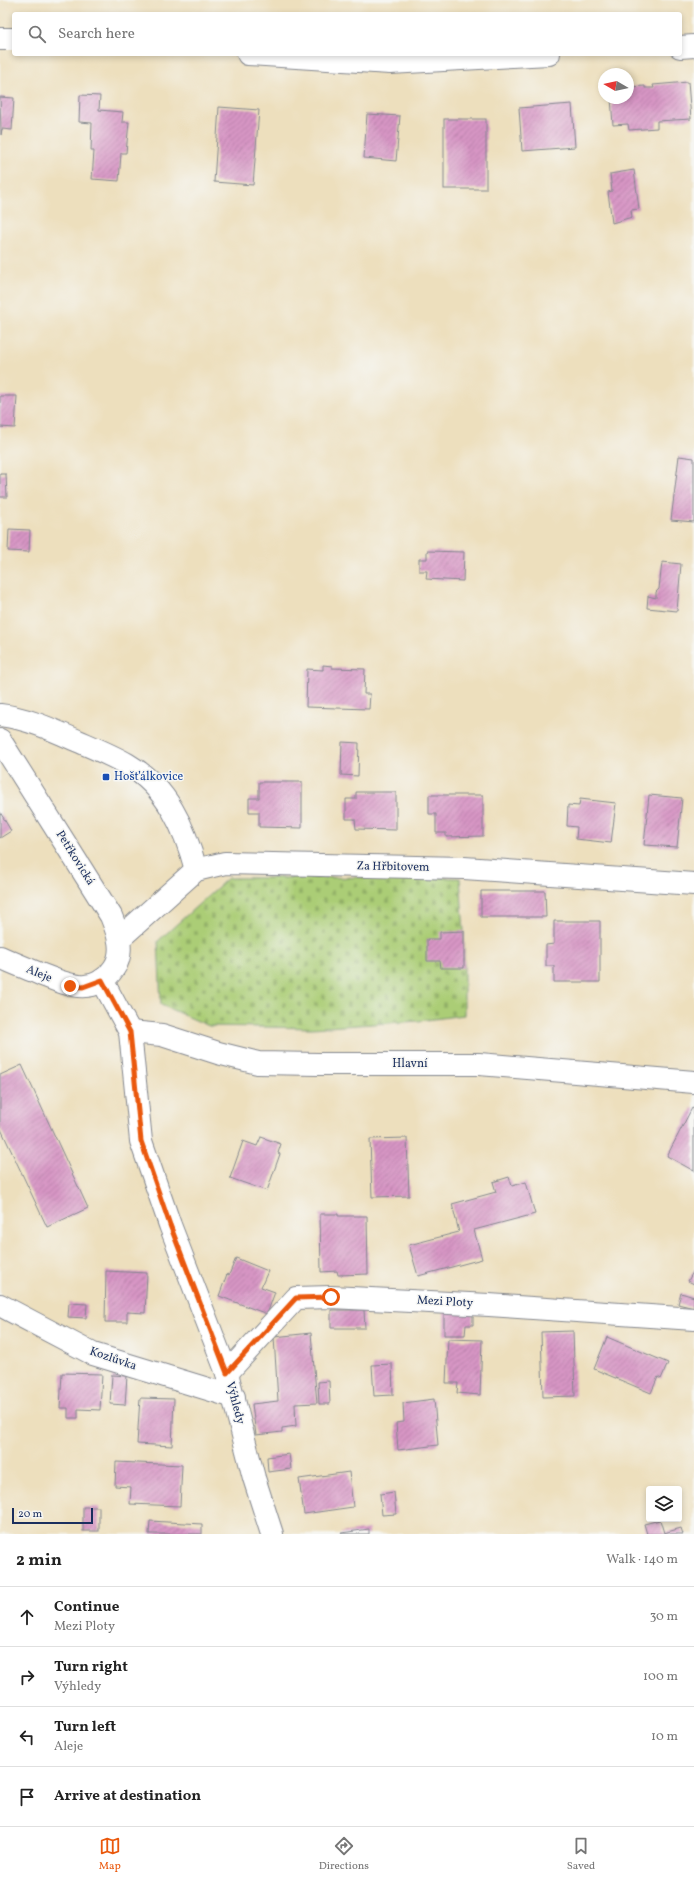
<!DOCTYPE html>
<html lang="en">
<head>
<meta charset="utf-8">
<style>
	:root { --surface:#fff; --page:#f2f2f2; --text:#222; --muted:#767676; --line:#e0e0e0; --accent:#ea580c }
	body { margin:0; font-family:Vollkorn,serif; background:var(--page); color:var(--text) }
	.controls { position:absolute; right:12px; bottom:12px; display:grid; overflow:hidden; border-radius:4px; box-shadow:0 2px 6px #0003 }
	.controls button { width:36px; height:36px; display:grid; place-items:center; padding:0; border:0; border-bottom:1px solid var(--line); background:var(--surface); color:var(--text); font:20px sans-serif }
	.compass { position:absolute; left:598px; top:68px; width:36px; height:36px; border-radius:50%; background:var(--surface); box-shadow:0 2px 6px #0003; rotate:279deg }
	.scale { position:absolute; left:12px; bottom:10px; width:81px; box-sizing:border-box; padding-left:4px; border:2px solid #1b2f5e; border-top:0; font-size:11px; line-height:14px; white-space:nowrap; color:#1b2f5e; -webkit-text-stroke:3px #f6f6f2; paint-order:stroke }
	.stop { position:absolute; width:12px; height:12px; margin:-9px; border:3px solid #ea580c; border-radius:50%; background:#fff }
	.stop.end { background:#ea580c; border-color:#fff; box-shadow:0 1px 4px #0008 }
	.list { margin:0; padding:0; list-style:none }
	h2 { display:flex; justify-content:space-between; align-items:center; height:52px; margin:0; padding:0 16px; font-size:17px }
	h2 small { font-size:13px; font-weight:400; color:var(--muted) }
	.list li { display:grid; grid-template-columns:26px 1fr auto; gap:12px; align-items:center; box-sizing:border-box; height:60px; padding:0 16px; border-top:1px solid var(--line) }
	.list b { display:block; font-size:15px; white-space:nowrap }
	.list p { margin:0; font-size:13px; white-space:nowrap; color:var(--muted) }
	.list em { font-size:13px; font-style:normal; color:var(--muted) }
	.icon { flex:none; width:22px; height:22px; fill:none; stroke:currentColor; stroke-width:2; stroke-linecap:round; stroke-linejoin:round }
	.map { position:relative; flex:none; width:694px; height:1534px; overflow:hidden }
	.search { position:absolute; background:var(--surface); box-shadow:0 2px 6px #0003; left:12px; right:12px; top:12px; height:44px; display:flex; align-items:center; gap:10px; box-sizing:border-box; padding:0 14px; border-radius:4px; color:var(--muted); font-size:15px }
	.sheet { height:292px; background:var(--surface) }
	nav { display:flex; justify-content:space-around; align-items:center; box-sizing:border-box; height:56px; border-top:1px solid var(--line); background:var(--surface); font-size:11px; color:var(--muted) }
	nav a { display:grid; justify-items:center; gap:2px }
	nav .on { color:var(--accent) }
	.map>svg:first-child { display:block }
	.cemetery { fill:url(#cemetery-stones); stroke:#637e6a }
	.building { fill:url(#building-hatch) }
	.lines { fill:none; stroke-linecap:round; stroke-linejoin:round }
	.minor-casing { stroke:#84878e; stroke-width:24 }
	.minor { stroke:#fff; stroke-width:22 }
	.route { stroke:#ea580c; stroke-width:5 }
	.transit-dot { fill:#1a4fb4; stroke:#f6f6f2; stroke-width:1.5 }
	.labels { text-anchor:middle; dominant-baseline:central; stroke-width:3; stroke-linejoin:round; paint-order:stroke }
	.transit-label { font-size:12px; fill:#164399; stroke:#f6f6f2; text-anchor:start }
	.street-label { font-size:12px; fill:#1b2f5e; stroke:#f6f6f2 }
</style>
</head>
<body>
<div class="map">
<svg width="694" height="1534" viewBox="0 0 694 1534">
	<defs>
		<pattern id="cemetery-stones" width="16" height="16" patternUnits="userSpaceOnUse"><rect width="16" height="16" fill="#abcd76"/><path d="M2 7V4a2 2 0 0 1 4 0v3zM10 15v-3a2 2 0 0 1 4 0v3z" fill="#93b068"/></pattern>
		<pattern id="building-hatch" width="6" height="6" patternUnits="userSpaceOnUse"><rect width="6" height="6" fill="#d795c4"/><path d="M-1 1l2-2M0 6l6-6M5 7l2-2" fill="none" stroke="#ae7aa2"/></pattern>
	</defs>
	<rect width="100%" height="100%" fill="#f6f6f2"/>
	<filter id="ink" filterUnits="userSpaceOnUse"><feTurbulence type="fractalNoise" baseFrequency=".025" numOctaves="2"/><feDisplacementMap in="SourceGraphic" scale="8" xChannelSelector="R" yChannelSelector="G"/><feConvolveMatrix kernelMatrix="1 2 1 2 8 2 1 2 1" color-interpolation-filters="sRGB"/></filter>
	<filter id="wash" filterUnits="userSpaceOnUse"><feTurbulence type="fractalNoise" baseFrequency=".012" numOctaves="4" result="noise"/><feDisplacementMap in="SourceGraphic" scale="16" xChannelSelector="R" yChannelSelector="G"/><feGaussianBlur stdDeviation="0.9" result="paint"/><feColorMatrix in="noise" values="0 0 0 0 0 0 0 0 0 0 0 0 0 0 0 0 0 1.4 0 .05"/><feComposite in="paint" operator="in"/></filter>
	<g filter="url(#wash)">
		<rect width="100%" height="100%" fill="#eddfbd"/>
		<polygon class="cemetery" points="413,877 460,878 464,931 464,1015 419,1021 312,1028 209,1026 161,1005 158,941 228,878"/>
		<g id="blocks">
			<g class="building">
				<polygon points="688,82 691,119 657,121 657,128 629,130 628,124 613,125 611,98 628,98 628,87 645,86 645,88 654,88 653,85"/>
				<polygon points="80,95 100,96 99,110 123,112 122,122 129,122 126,153 121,153 119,181 92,179 94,151 91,151 92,123 79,122"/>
				<polygon points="0,97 14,98 12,130 2,129 1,135"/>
				<polygon points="572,104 575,147 522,151 519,108"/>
				<polygon points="219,107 259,110 253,185 214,182"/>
				<polygon points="367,114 400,116 396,161 364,158"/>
				<rect x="444" y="119" width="42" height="70"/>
				<polygon points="634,170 639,209 631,210 632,217 612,223 608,192 612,191 610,174"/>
				<polygon points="0,396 17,396 15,428 0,427"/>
				<polygon points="679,456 694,458 694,522 671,520"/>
				<polygon points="0,474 6,474 7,497 0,497"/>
				<polygon points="9,529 30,530 29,552 8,551"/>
				<polygon points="427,551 464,552 463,581 426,579 427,571 419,571 419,559 427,559"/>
				<polygon points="662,562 681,564 677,611 647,608 648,596 656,598 656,592 659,589"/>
				<polygon points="323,665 332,666 332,668 365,669 364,694 370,694 369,709 306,707 307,669 323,670"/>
				<polygon points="342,742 359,743 358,776 341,775"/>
				<polygon points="259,782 302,782 302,828 259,827 259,812 249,812 249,798 259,798"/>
				<polygon points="356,792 396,792 396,830 356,829 355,819 346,819 346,799 356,799"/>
				<polygon points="429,795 483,795 483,836 446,837 446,833 436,833 436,814 429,814"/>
				<polygon points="649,795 682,798 677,847 644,845"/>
				<polygon points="580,799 616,803 611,843 576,839 577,827 567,826 568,805 579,806"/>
				<polygon points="0,812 11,831 0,838"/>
				<polygon points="481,891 545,891 546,917 481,917"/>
				<polygon points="554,921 600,921 600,982 554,982 554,966 546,966 546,945 554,944"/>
				<polygon points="464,931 464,968 441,968 440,961 427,961 427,939 440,939 440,932"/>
				<polygon points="22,1065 88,1208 47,1227 0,1127 0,1075"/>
				<polygon points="692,1108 694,1109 694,1171 667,1156"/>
				<polygon points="261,1137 281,1144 278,1153 280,1154 267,1191 230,1178 243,1141 257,1146"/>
				<polygon points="407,1138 409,1196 372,1197 370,1139"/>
				<polygon points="509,1177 512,1186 526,1182 535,1214 474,1230 482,1259 418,1276 409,1245 459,1232 452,1204 496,1192 493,1182"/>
				<polygon points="320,1214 338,1214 338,1216 367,1216 368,1274 338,1275 337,1271 321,1272"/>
				<polygon points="236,1258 268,1271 261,1287 275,1292 267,1314 219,1296 227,1274 229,1275"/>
				<polygon points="694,1270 694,1284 688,1281"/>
				<polygon points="106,1271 147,1273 145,1313 127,1312 127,1322 105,1322"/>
				<polygon points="681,1293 694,1297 694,1308 678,1304"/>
				<polygon points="69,1303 87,1304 86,1318 68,1317"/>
				<polygon points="331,1310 364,1310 365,1328 331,1328"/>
				<polygon points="444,1311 473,1311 473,1325 466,1325 465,1335 444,1335"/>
				<polygon points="573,1331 575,1396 543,1397 541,1332"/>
				<polygon points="311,1333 317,1403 295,1404 296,1426 282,1428 282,1432 256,1435 252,1404 278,1401 274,1337"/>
				<polygon points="607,1337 668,1363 661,1379 658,1377 651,1393 594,1369"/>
				<polygon points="448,1339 482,1340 480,1395 457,1393 458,1383 446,1383"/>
				<polygon points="392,1364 393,1395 374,1396 372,1365"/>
				<polygon points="62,1373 102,1374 100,1410 78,1409 78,1418 68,1418 68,1408 60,1408"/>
				<polygon points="112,1375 127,1376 125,1405 110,1404"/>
				<polygon points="329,1381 330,1404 319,1404 318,1382"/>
				<polygon points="140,1398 174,1399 172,1446 137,1444"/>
				<polygon points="434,1399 438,1445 398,1450 396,1423 404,1422 403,1403"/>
				<polygon points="289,1454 291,1469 268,1472 267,1457"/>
				<polygon points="116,1462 182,1465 180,1506 130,1504 131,1487 115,1486"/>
				<polygon points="349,1472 353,1507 304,1514 299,1479"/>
				<polygon points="394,1492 396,1514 382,1515 380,1494"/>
				<rect x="83" y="1507" width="16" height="24"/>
				<polygon points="660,1520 664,1533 681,1528 683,1534 647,1534 644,1524"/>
				<polygon points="150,1521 202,1524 202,1534 149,1534"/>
				<polygon points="369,1529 369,1534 341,1534 341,1533"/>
			</g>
		</g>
	</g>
	<g filter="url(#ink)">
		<use href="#blocks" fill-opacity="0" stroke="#84878e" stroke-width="1"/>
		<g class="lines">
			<g class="minor-casing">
				<g id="minor">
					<polyline points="0,39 14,39"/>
					<polyline points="680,47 694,46"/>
					<polyline points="248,54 390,63 549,54"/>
					<path d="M 0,715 C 27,718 53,730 78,741 C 94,748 111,755 127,764 C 167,787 185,828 196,870"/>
					<path d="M 0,740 L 111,916 C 118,933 125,952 114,968 C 94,998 66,984 40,974 C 26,968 13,963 0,957"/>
					<polyline points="119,939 196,870 225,863 464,868 694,884"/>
					<polyline points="102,980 130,1032 141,1141 170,1225 227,1373 254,1478 272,1534"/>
					<polyline points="130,1032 162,1035 218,1053 258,1063 318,1064 479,1064 694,1082"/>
					<polyline points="0,1305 93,1354 234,1397"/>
					<polyline points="227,1373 296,1298 331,1297 489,1305 694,1319"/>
				</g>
			</g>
			<use href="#minor" class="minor"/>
		</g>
	</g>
	<g class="lines" filter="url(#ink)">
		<polyline class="route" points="70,986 83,987 102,980 130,1032 141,1141 170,1225 227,1373 296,1298 331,1297"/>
	</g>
	<rect class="transit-dot" x="102" y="773" width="8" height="8" rx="2"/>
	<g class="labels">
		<g class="transit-label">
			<text x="114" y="777">Hošťálkovice</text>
		</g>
		<g class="street-label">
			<text transform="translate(75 858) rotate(58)">Petřkovická</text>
			<text transform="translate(393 867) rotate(1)">Za Hřbitovem</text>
			<text transform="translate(39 974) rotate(22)">Aleje</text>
			<text x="410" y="1064">Hlavní</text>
			<text transform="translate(445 1302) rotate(3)">Mezi Ploty</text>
			<text transform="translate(113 1359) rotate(19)">Kozlůvka</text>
			<text transform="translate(235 1403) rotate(75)">Výhledy</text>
		</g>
	</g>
</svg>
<div class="controls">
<button><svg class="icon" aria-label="layers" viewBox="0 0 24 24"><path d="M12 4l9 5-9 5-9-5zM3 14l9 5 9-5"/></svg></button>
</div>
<svg class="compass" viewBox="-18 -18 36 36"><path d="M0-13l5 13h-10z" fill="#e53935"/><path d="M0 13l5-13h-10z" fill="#767676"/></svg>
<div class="scale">20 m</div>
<div class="stop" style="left:331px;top:1297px"></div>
<div class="stop end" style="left:70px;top:986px"></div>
<div class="search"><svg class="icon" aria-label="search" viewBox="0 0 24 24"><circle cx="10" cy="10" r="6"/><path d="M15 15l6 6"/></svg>Search here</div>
</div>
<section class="sheet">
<h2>2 min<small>Walk · 140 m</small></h2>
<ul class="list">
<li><svg class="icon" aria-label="ahead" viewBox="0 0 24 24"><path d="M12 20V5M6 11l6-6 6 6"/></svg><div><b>Continue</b><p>Mezi Ploty</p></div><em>30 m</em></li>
<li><svg class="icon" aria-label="right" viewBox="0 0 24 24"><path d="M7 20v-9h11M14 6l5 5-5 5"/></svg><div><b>Turn right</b><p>Výhledy</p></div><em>100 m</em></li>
<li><svg class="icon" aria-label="left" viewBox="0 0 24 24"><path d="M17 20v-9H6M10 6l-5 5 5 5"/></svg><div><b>Turn left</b><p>Aleje</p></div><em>10 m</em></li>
<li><svg class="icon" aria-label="arrive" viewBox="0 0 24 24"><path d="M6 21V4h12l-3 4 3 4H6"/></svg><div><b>Arrive at destination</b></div></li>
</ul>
</section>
<nav>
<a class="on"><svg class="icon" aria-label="map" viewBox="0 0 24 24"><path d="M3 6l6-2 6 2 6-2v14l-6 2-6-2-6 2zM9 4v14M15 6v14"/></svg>Map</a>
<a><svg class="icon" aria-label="directions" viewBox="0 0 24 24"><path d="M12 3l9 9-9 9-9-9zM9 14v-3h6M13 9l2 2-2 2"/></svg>Directions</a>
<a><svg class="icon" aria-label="saved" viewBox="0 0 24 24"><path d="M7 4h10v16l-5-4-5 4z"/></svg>Saved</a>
</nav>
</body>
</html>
